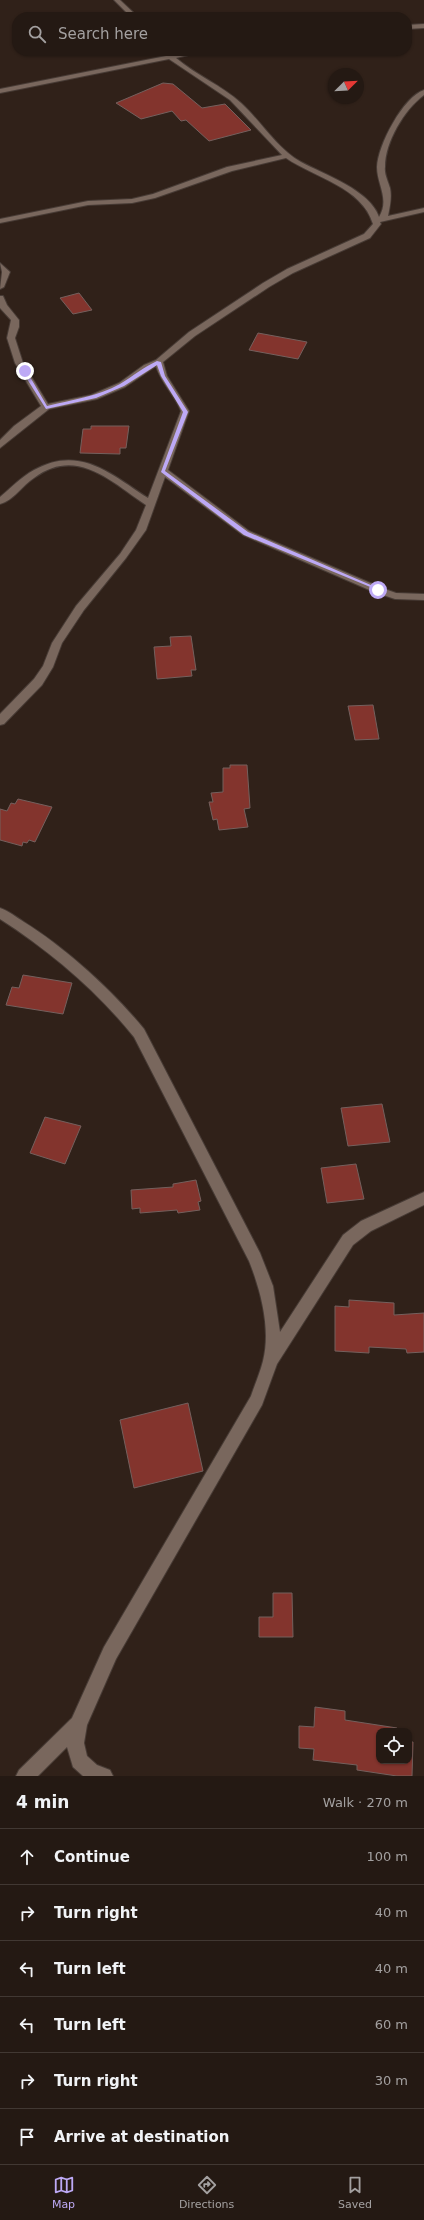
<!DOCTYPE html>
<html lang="en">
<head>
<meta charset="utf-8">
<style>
	:root { --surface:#241913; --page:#2c221c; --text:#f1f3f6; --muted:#a3a0a0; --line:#413833; --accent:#bda9f5 }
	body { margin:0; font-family:"DejaVu Sans",sans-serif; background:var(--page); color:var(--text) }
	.controls { position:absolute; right:12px; bottom:12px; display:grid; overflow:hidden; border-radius:8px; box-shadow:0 1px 3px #0004 }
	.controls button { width:36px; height:36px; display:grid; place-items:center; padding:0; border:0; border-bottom:1px solid var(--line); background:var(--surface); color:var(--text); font:20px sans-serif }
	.compass { position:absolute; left:328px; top:68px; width:36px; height:36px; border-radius:50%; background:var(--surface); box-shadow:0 1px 3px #0004; rotate:66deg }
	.stop { position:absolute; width:12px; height:12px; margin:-9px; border:3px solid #bda9f5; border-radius:50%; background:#fff }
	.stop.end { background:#bda9f5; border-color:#fff; box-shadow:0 1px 4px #0008 }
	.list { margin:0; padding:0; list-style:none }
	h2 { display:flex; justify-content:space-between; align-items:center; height:52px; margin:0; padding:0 16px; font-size:17px }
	h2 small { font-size:13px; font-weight:400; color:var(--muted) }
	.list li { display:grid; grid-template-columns:26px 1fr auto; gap:12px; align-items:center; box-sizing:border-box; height:56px; padding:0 16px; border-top:1px solid var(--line) }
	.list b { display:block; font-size:15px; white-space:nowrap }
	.list em { font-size:13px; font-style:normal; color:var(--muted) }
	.icon { flex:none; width:22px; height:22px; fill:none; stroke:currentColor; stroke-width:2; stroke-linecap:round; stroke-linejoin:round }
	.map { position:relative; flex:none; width:424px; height:1776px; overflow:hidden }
	.search { position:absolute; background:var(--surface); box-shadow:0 1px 3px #0004; left:12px; right:12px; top:12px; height:44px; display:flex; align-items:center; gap:10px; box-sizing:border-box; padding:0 14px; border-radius:16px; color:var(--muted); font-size:15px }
	.sheet { height:388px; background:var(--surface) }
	nav { display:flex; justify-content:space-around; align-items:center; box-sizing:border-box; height:56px; border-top:1px solid var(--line); background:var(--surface); font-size:11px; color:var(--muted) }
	nav a { display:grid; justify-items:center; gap:2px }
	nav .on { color:var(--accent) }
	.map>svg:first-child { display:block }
	.building { fill:#83342d; stroke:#74605d }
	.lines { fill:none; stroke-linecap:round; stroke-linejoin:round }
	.street-casing { stroke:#473b35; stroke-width:2 }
	.street { fill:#79675d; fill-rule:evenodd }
	.route { fill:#bda9f5 }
</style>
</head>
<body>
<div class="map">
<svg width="424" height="1776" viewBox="0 0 424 1776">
	<rect width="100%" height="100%" fill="#302119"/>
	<g class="building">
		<polygon points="163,83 173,84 202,108 225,104 251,130 209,141 186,120 181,121 172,111 141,119 116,103"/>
		<polygon points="79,293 92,310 73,314 60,298"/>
		<polygon points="258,333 307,342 298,359 249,350"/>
		<polygon points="91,426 129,426 126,448 120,448 120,454 80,453 83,429 91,429"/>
		<polygon points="191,636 196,670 191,670 192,676 157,679 154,647 171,646 170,637"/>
		<polygon points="373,705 379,739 355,740 348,706"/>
		<polygon points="230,765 247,765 250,808 244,809 248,827 219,830 217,819 213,820 209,802 213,802 211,793 223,792 223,768 230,768"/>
		<polygon points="18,799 52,807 35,842 29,840 27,843 23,842 22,846 0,840 0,809 7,811 11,803 15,804"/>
		<polygon points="23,975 72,983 63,1014 6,1005 12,987 19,988"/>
		<polygon points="382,1104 390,1142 348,1146 341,1108"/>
		<polygon points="45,1117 81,1126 65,1164 30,1153"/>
		<polygon points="356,1164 364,1199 327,1203 321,1168"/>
		<polygon points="196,1180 201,1201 198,1202 200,1210 178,1213 177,1210 140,1213 140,1208 132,1209 131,1190 173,1187 173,1184"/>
		<polygon points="349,1300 394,1303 394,1315 424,1313 424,1352 407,1353 406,1349 369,1347 369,1353 335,1351 335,1306 349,1307"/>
		<polygon points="188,1403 203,1471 134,1488 120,1420"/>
		<polygon points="273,1593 292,1593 293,1637 259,1637 259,1617 273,1617"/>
		<polygon points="315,1707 345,1711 345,1720 397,1728 397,1731 379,1731 379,1761 409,1761 409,1742 413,1742 412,1776 397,1776 357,1770 357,1765 313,1760 314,1749 299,1748 299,1726 314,1727"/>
	</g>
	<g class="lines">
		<g class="street-casing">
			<g id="street">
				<polygon points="114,0 120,0 138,17 131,17"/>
				<polygon points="424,24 424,28 407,29 407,25"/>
				<path d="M 162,51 L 169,51 L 172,55 L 192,51 L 205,51 L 176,58 C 196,75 221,85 241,103 C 261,121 277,149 301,162 C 325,175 370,190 379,217 C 390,199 377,185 377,167 C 378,145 403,97 424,90 L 424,95 C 404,110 385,142 385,167 C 384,174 388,181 390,188 C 392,197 390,206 388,216 L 424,208 L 424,212 L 380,222 L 381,224 L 370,238 L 293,273 L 269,287 L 195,336 L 163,362 L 167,376 L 189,411 L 168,470 L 249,531 L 382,588 L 396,593 L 424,594 L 424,600 L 395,599 L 374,592 L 243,535 L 165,477 L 146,530 L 126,558 L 84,610 L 62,643 L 53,667 L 42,685 L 4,724 L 0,725 L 0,714 L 34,679 L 43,666 L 52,643 L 76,606 L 120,554 L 136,530 L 146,505 C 111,482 77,446 34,478 C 23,485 13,501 0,504 L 0,497 C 11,488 21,477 34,470 C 80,444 112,475 148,498 L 181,411 C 175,395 161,383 156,366 L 125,387 L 97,399 L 49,409 L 0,448 L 0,440 L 14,426 L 41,406 L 15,363 L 7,338 L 11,320 L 0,308 L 0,296 L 3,296 L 7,305 L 19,320 L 19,327 L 15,338 L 23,363 L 48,404 L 91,395 L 119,383 L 144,365 L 156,360 L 189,332 L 263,283 L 287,269 L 364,234 L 373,224 C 362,187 315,178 286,158 L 232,171 L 155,198 L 132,203 L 88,205 L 0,223 L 0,219 L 88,201 L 132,199 L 153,194 L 227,167 L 282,155 L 230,100 L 169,59 L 0,93 L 0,89 L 166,56 Z"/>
				<polygon points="0,263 10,272 4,287 0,289 2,272"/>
				<path d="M 0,908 C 9,911 16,917 24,922 C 66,948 113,991 144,1029 L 260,1253 L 273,1286 L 280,1332 L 343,1235 L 361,1221 L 424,1192 L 424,1205 L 371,1231 L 353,1245 L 277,1364 L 262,1405 L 116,1659 L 87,1725 L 84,1743 L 87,1756 L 97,1765 L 110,1770 L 113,1776 L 83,1776 L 73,1767 L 67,1747 L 38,1776 L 16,1776 L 19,1770 L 72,1718 L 104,1647 L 251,1396 C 255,1384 260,1373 263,1361 C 271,1329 261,1291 249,1261 L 134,1037 C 97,991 50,951 0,919 Z"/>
			</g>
		</g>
		<use href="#street" class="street"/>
	</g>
	<path class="route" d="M 157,361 L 161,362 L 165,376 L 188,412 L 165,471 L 248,532 L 380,589 L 380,591 L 244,535 L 161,472 L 183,412 L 161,376 L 157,365 L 124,386 L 96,398 L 46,409 L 22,371 L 26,370 L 47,406 C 72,400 98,396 120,384 C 133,376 144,367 157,361 Z"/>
</svg>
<div class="controls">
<button><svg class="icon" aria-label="locate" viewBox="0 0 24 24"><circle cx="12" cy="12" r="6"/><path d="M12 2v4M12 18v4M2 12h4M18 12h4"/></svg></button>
</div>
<svg class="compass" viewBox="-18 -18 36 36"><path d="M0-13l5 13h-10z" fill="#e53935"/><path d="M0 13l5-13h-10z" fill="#a3a0a0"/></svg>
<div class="stop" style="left:378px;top:590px"></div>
<div class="stop end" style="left:25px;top:371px"></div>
<div class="search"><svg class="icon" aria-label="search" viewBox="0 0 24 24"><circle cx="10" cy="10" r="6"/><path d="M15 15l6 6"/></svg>Search here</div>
</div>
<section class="sheet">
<h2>4 min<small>Walk · 270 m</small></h2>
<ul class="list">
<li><svg class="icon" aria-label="ahead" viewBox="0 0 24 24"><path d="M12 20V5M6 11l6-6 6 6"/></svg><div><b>Continue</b></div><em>100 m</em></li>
<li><svg class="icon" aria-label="right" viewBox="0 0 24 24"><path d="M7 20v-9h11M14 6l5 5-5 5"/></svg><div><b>Turn right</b></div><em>40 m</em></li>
<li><svg class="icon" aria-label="left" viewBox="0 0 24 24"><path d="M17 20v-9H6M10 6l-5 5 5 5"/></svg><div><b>Turn left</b></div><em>40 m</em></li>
<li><svg class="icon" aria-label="left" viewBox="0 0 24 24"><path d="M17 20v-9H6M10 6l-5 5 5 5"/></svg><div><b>Turn left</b></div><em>60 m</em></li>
<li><svg class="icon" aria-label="right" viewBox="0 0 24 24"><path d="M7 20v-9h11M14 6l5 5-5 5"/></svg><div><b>Turn right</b></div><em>30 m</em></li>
<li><svg class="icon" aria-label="arrive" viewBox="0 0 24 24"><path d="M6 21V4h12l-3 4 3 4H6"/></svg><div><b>Arrive at destination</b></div></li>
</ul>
</section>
<nav>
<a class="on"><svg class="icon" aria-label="map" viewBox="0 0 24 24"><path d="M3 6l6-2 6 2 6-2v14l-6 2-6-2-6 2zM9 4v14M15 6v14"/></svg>Map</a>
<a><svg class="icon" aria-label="directions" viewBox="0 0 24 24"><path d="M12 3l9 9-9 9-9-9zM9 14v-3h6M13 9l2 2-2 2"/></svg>Directions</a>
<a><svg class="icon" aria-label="saved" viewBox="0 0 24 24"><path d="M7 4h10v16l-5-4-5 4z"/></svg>Saved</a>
</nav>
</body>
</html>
